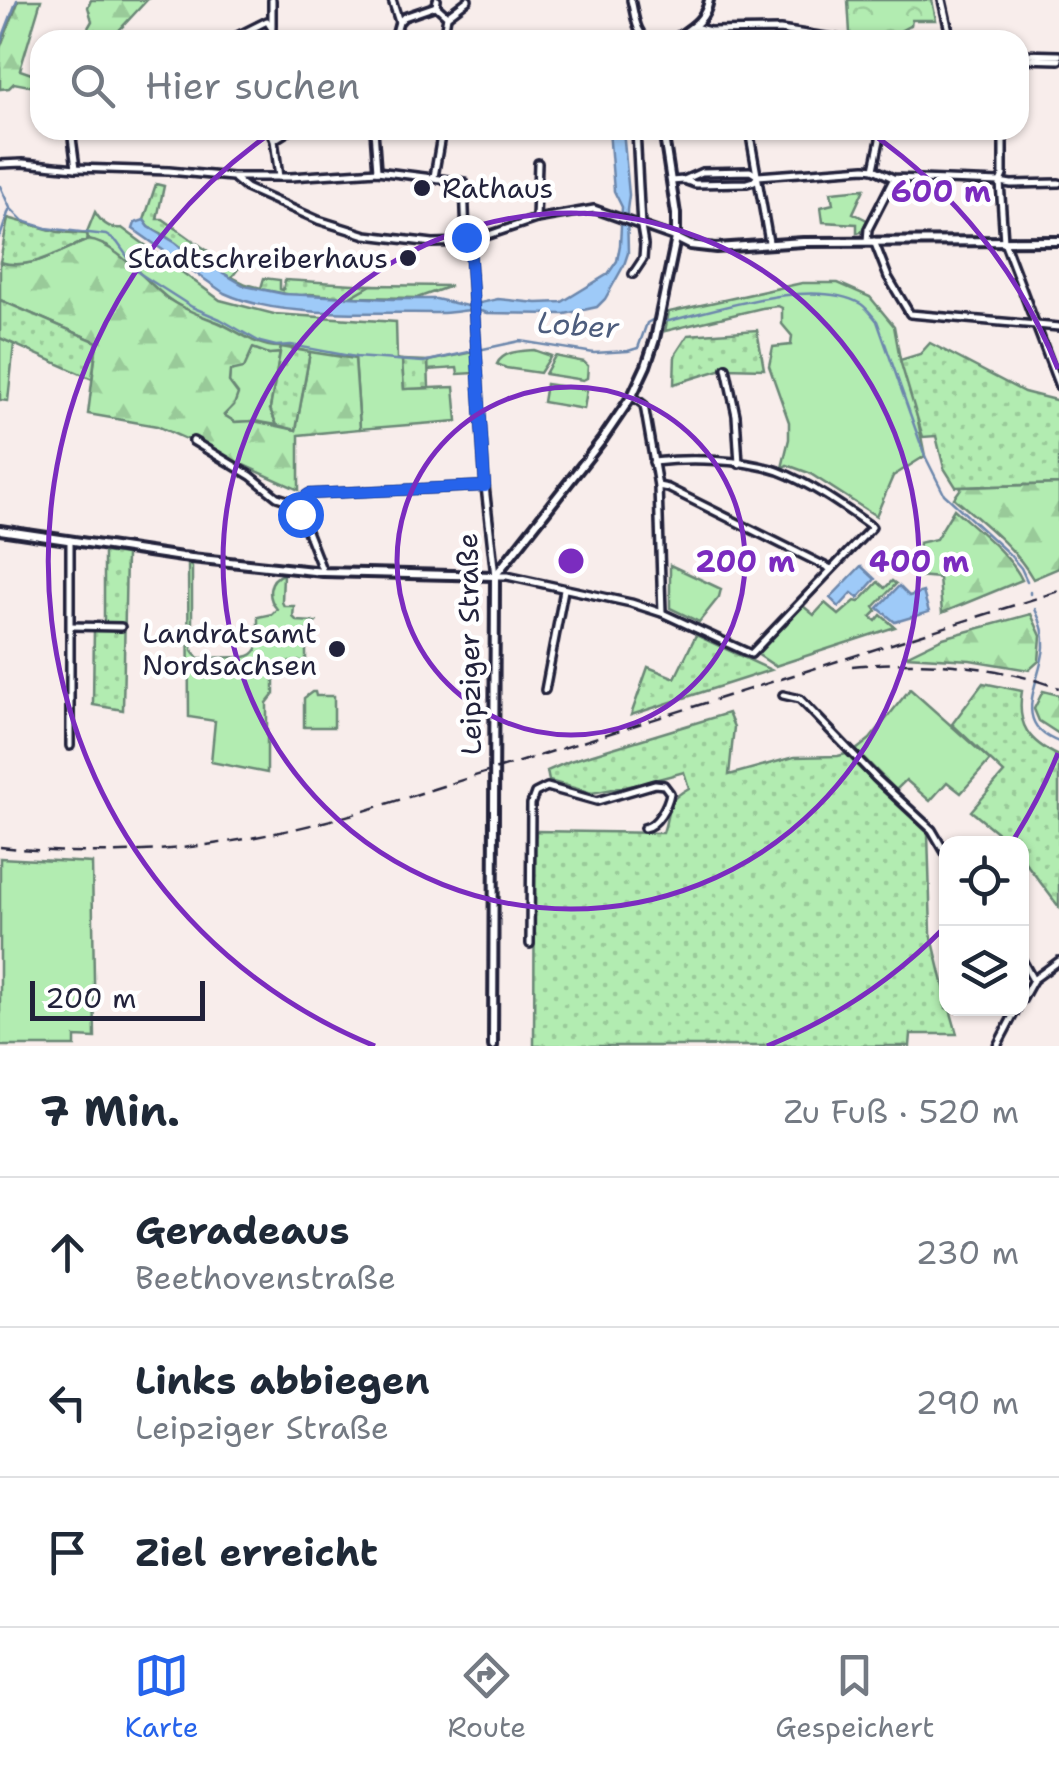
<!DOCTYPE html>
<html lang="de">
<head>
<meta charset="utf-8">
<style>
	:root { --surface:#fff; --page:#f6f6f7; --text:#1f2937; --muted:#747a83; --line:#e0e1e3; --accent:#2563eb }
	body { margin:0; font-family:"Shantell Sans",sans-serif; background:var(--page); color:var(--text) }
	.controls { position:absolute; right:30px; bottom:30px; display:grid; overflow:hidden; border-radius:20px; box-shadow:0 2px 8px #0004 }
	.controls button { width:90px; height:90px; display:grid; place-items:center; padding:0; border:0; border-bottom:2px solid var(--line); background:var(--surface); color:var(--text); font:50px sans-serif }
	.scale { position:absolute; left:30px; bottom:25px; width:175px; box-sizing:border-box; padding-left:10px; border:5px solid #22223b; border-top:0; font-size:28px; line-height:35px; white-space:nowrap; color:#22223b; -webkit-text-stroke:8px #fff; paint-order:stroke }
	.stop { position:absolute; width:30px; height:30px; margin:-22px; border:8px solid #2563eb; border-radius:50%; background:#fff }
	.stop.end { background:#2563eb; border-color:#fff; box-shadow:0 2px 10px #0008 }
	.list { margin:0; padding:0; list-style:none }
	h2 { display:flex; justify-content:space-between; align-items:center; height:130px; margin:0; padding:0 40px; font-size:42px }
	h2 small { font-size:32px; font-weight:400; color:var(--muted) }
	.list li { display:grid; grid-template-columns:65px 1fr auto; gap:30px; align-items:center; box-sizing:border-box; height:150px; padding:0 40px; border-top:2px solid var(--line) }
	.list b { display:block; font-size:38px; white-space:nowrap }
	.list p { margin:0; font-size:32px; white-space:nowrap; color:var(--muted) }
	.list em { font-size:32px; font-style:normal; color:var(--muted) }
	.icon { flex:none; width:55px; height:55px; fill:none; stroke:currentColor; stroke-width:2; stroke-linecap:round; stroke-linejoin:round }
	.map { position:relative; flex:none; width:1059px; height:1046px; overflow:hidden }
	.search { position:absolute; background:var(--surface); box-shadow:0 2px 8px #0004; left:30px; right:30px; top:30px; height:110px; display:flex; align-items:center; gap:25px; box-sizing:border-box; padding:0 35px; border-radius:30px; color:var(--muted); font-size:38px }
	.sheet { height:580px; background:var(--surface) }
	nav { display:flex; justify-content:space-around; align-items:center; box-sizing:border-box; height:140px; border-top:2px solid var(--line); background:var(--surface); font-size:28px; color:var(--muted) }
	nav a { display:grid; justify-items:center; gap:5px }
	nav .on { color:var(--accent) }
	.map>svg:first-child { display:block }
	.grass { fill:#b2ecb1; stroke:#6a8776; stroke-width:2.5 }
	.forest { fill:url(#forest-firs); stroke:#6a8776; stroke-width:2.5 }
	.park { fill:url(#park-crowns); stroke:#6a8776; stroke-width:2.5 }
	.garden { fill:url(#garden-dots); stroke:#6a8776; stroke-width:2.5 }
	.water { fill:#9ecaf8; stroke:#6c87ac; stroke-width:2.5 }
	.lines { fill:none; stroke-linecap:round; stroke-linejoin:round }
	.stream { stroke:#6c87ac; stroke-width:2.5 }
	.minor-casing { stroke:#22223b; stroke-width:12 }
	.tertiary-casing { stroke:#22223b; stroke-width:14 }
	.minor { stroke:#fff; stroke-width:5 }
	.tertiary { stroke:#fff; stroke-width:6 }
	.rail { stroke:#22223b; stroke-width:2.5; stroke-dasharray:15 8; stroke-linecap:butt }
	.route { stroke:#2563eb; stroke-width:12 }
	.ring { fill:none; stroke:#7b2cbf; stroke-width:5 }
	.poi-dot { fill:#22223b; stroke:#fff; stroke-width:4 }
	.labels { text-anchor:middle; dominant-baseline:central; stroke-width:9; stroke-linejoin:round; paint-order:stroke }
	.poi-label { font-size:28px; fill:#22223b; stroke:#fff; text-anchor:end }
	.street-label { font-size:28px; fill:#22223b; stroke:#fff }
	.water-label { font-size:30px; font-style:italic; fill:#4d5d7d; stroke:#fff }
	.centre { fill:#7b2cbf; stroke:#fff; stroke-width:5 }
	.ring-label { font-size:30px; text-anchor:middle; font-weight:bold; fill:#7b2cbf; stroke:#fff; stroke-width:9; stroke-linejoin:round; paint-order:stroke }
</style>
</head>
<body>
<div class="map">
<svg width="1059" height="1046" viewBox="0 0 1059 1046">
	<defs>
		<pattern id="forest-firs" width="22" height="20" patternUnits="userSpaceOnUse" patternTransform="scale(2.5)"><rect width="22" height="20" fill="#b2ecb1"/><path d="M5 1l3.5 6h-7zM16 11l3.5 6h-7z" fill="#99ca99"/></pattern>
		<pattern id="park-crowns" width="20" height="18" patternUnits="userSpaceOnUse" patternTransform="scale(2.5)"><rect width="20" height="18" fill="#b2ecb1"/><path d="M2 6a3 3 0 1 1 6 0M12 15a3 3 0 1 1 6 0" fill="none" stroke="#99ca99"/></pattern>
		<pattern id="garden-dots" width="8" height="8" patternUnits="userSpaceOnUse" patternTransform="scale(2.5)"><rect width="8" height="8" fill="#b2ecb1"/><path d="M2 2h.1M6 6h.1" fill="none" stroke="#99ca99" stroke-width="1.8" stroke-linecap="round"/></pattern>
	</defs>
	<rect width="100%" height="100%" fill="#f8edeb"/>
	<filter id="ink" filterUnits="userSpaceOnUse"><feTurbulence type="fractalNoise" baseFrequency=".01" numOctaves="2"/><feDisplacementMap in="SourceGraphic" scale="20" xChannelSelector="R" yChannelSelector="G"/><feConvolveMatrix kernelMatrix="1 2 1 2 8 2 1 2 1" color-interpolation-filters="sRGB"/></filter>
	<g filter="url(#ink)">
		<g class="grass">
			<polygon points="864,189 853,213 867,220 861,232 857,233 857,224 823,222 821,207 833,204 831,192"/>
			<path d="M 95,212 C 101,222 109,230 122,228 L 220,300 L 274,314 L 396,322 L 397,359 L 402,360 L 404,389 L 454,387 L 457,421 L 360,429 L 355,357 L 320,355 L 289,347 L 270,348 L 258,344 L 220,323 L 186,311 L 166,297 L 107,246 L 88,240 L 87,232 Z"/>
			<polygon points="802,283 838,283 870,297 894,326 900,359 914,401 925,456 893,476 876,516 809,473 787,465 782,468 789,439 789,422 769,366 773,347 791,345 792,336 782,324 782,308 778,306 762,308 665,331 669,312"/>
			<polygon points="371,285 451,286 417,298 350,297"/>
			<polygon points="0,338 14,344 8,401 0,400"/>
			<polygon points="253,348 269,354 280,353 270,409 277,425 254,421 235,422 224,415 234,405 229,382 230,371"/>
			<path d="M 534,350 L 551,356 L 540,373 L 506,368 L 497,364 C 503,351 521,351 534,350 Z"/>
			<polygon points="473,352 474,373 458,374 457,368 428,370 428,361"/>
			<polygon points="555,356 584,362 588,366 587,378 583,380 545,374"/>
			<polygon points="546,384 587,390 584,409 543,402"/>
			<path d="M 188,563 L 192,567 L 192,650 L 198,658 L 244,657 C 251,656 254,654 258,647 L 258,617 L 272,614 L 277,609 C 267,598 267,579 283,574 L 282,602 L 284,606 L 294,606 L 293,617 L 297,621 L 316,622 L 306,631 L 306,661 L 274,663 L 274,694 L 267,703 L 267,773 L 211,762 L 215,721 L 189,717 Z"/>
			<polygon points="670,565 721,589 719,597 699,622 670,608"/>
			<polygon points="892,581 896,584 874,607 877,611 871,617 876,621 881,615 895,627 775,666 757,654 803,606 814,615 825,603 839,615 855,601 859,602 878,582 885,588"/>
			<polygon points="910,689 990,760 961,793 947,782 930,801 906,780 896,790 856,750 870,739"/>
			<polygon points="312,692 315,692 316,696 334,696 334,727 304,727 304,698"/>
			<polygon points="0,858 92,863 95,1038 75,1037 75,1046 0,1046"/>
		</g>
		<g class="forest">
			<polygon points="19,0 41,0 20,70 40,77 40,88 14,83 9,88 0,89 0,48"/>
			<polygon points="91,0 147,0 110,40 81,40 92,21 88,7"/>
			<path d="M 88,240 C 116,243 146,282 168,299 C 184,310 200,315 217,322 C 239,331 256,348 281,347 L 280,353 L 269,354 L 253,348 L 244,368 L 230,371 L 229,382 L 238,394 L 234,405 L 224,415 L 235,422 L 254,421 L 296,430 L 310,352 L 355,359 L 360,429 L 299,435 L 299,490 L 157,426 L 88,414 L 97,342 L 0,300 L 0,262 C 30,271 60,251 88,240 Z"/>
			<path d="M 1059,484 L 1059,568 L 1033,579 C 1015,547 982,522 954,498 L 962,487 Z"/>
			<path d="M 954,509 C 975,528 1010,554 1022,580 L 942,613 L 939,578 L 917,576 L 919,543 L 936,539 Z"/>
			<polygon points="1031,614 1041,636 1039,661 1029,670 970,660 906,656 943,638"/>
			<polygon points="1043,691 1059,695 1059,734 1039,721 1034,709"/>
		</g>
		<polygon class="park" points="848,0 932,0 936,20 912,20 911,25 893,35 891,40 864,40 850,33"/>
		<g class="garden">
			<polygon points="156,184 164,186 157,219 163,219 219,259 238,269 232,277 246,284 261,288 264,278 280,280 280,289 283,290 285,280 371,285 350,297 310,294 297,296 245,286 213,267 196,260 191,254 161,233 149,227 144,220"/>
			<path d="M 8,218 L 58,232 L 87,234 L 88,240 C 59,251 32,271 0,262 Z"/>
			<polygon points="0,300 97,342 92,379 0,338"/>
			<polygon points="757,330 764,369 726,368 674,384 675,355 688,335"/>
			<polygon points="930,343 1024,392 1059,401 1059,484 956,487 944,468 936,436 923,437 900,360 920,354"/>
			<polygon points="281,347 310,352 296,430 277,425 270,409"/>
			<polygon points="402,360 428,361 429,388 404,389"/>
			<polygon points="104,552 126,555 123,710 93,705 94,626 104,626"/>
			<polygon points="696,635 771,670 631,715 648,667 675,678"/>
			<path d="M 983,683 L 1022,691 C 1016,725 1029,742 1059,756 L 1059,907 L 1022,858 L 1022,844 L 1010,843 L 971,811 L 1004,773 L 952,724 Z"/>
			<path d="M 728,713 L 734,727 L 729,775 L 794,757 L 838,756 L 846,754 L 876,785 L 928,833 L 931,933 L 946,995 L 946,1008 L 950,1009 L 957,1034 L 911,1034 L 910,1046 L 534,1046 L 535,831 L 663,833 C 671,808 664,802 689,788 L 684,772 L 640,784 L 592,793 L 549,781 L 547,771 L 570,761 Z"/>
		</g>
		<g class="water">
			<path d="M 609,130 L 623,130 L 629,195 L 627,210 L 628,253 L 624,265 L 605,299 L 597,307 L 565,314 L 487,313 C 473,307 456,313 440,313 C 375,311 282,320 224,293 L 133,229 L 135,223 L 144,220 L 149,227 L 176,243 L 196,260 L 213,267 L 245,286 L 284,294 L 392,299 L 436,299 L 467,306 L 498,299 L 537,303 L 562,302 L 608,274 L 617,261 L 620,245 L 622,207 L 614,191 Z"/>
			<polygon points="861,566 875,579 858,598 852,593 839,607 830,598"/>
			<polygon points="899,586 909,596 923,592 929,612 895,622 878,608"/>
		</g>
		<g class="lines">
			<g class="stream">
				<polyline points="0,44 17,0"/>
				<path d="M 0,186 L 10,208 L 23,221 L 46,228 L 106,235 L 117,242 L 139,273 L 192,307 L 220,319 L 260,342 L 276,346 L 291,345 L 355,357 L 423,362 L 520,341 L 594,353 L 628,351 L 638,348 L 647,323 L 654,319 L 669,321 C 719,309 814,277 861,304 C 867,308 872,315 877,321 L 925,456 L 944,494 L 1009,554 L 1021,568 L 1027,581"/>
				<polyline points="0,237 9,210"/>
				<polyline points="1030,592 1030,594"/>
				<path d="M 1035,609 C 1041,621 1045,633 1044,647 C 1041,682 1009,724 1059,742"/>
			</g>
			<g class="minor-casing">
				<g id="minor">
					<polyline points="392,0 399,22 394,40"/>
					<polyline points="437,0 436,6 447,16 443,40"/>
					<path d="M 631,0 C 635,14 635,35 650,40"/>
					<polyline points="942,0 951,40"/>
					<polyline points="447,16 468,0"/>
					<polyline points="399,22 404,17 436,6"/>
					<polyline points="272,26 272,0"/>
					<polyline points="694,27 710,31 780,30 846,40"/>
					<polyline points="229,40 267,21 272,29 272,40"/>
					<polyline points="1019,54 1059,55"/>
					<polyline points="1019,59 1059,60"/>
					<polyline points="71,130 76,168"/>
					<polyline points="269,130 274,140 279,177"/>
					<polyline points="374,130 377,171"/>
					<polyline points="749,130 769,242"/>
					<polyline points="1003,130 1003,175 1000,182 1004,241 1059,386"/>
					<polyline points="274,140 290,130"/>
					<path d="M 0,164 L 23,163 L 76,168 L 169,171 L 232,177 L 291,177 L 377,171 L 464,182 L 466,237 L 470,247 L 485,486 L 495,576 L 507,576 L 631,603 L 662,613 L 751,654 L 872,527 C 844,507 810,483 778,471 C 743,459 690,458 653,462"/>
					<polyline points="874,169 882,130"/>
					<polyline points="434,177 442,130"/>
					<polyline points="235,179 246,188 318,220 366,235 433,243 468,242 536,219 594,209 676,238"/>
					<polyline points="684,180 695,184 747,183 754,181 758,176"/>
					<polyline points="671,181 684,180 702,172 750,171 758,176 865,168 874,169 893,178 1000,182 1011,184 1059,183"/>
					<polyline points="536,219 538,163"/>
					<polyline points="867,241 868,229 893,180"/>
					<polyline points="874,241 888,277 910,314 1059,327"/>
					<polyline points="633,274 643,259 644,245 641,227 636,130"/>
					<polyline points="726,368 736,415 739,464"/>
					<polyline points="632,396 644,405 658,486 662,613"/>
					<polyline points="193,441 251,476 277,497 296,503"/>
					<polyline points="658,486 668,488 831,569"/>
					<polyline points="296,503 309,494 485,486"/>
					<polyline points="296,503 323,572"/>
					<polyline points="71,626 121,627"/>
					<polyline points="545,690 564,590"/>
					<polyline points="783,695 800,699 876,778 932,830 946,854"/>
					<polyline points="70,746 70,540"/>
					<path d="M 530,944 L 531,804 L 535,793 L 547,787 L 597,801 L 655,784 L 664,785 L 670,793 C 668,805 657,826 644,828"/>
					<polyline points="1022,960 1033,980 1022,1000"/>
					<polyline points="1033,980 1059,961"/>
					<polyline points="997,1046 1017,1008"/>
				</g>
			</g>
			<g class="tertiary-casing">
				<g id="tertiary">
					<path d="M 674,40 C 691,28 705,22 709,0"/>
					<polyline points="676,238 690,245 716,248 803,242 1059,241"/>
					<polyline points="0,530 182,557 323,572 495,576"/>
					<polyline points="495,576 602,440 632,396 646,366 655,339 676,238 676,214 663,130"/>
					<polyline points="493,1046 495,576"/>
				</g>
			</g>
			<use href="#minor" class="minor"/>
			<use href="#tertiary" class="tertiary"/>
			<g class="rail">
				<path d="M 852,666 C 922,659 992,664 1059,688"/>
				<path d="M 0,847 C 131,861 235,847 361,812 L 1059,591"/>
			</g>
		</g>
	</g>
	<g class="lines" filter="url(#ink)">
		<polyline class="route" points="300,514 296,503 309,494 485,486 470,247 466,237"/>
	</g>
	<g class="ring">
		<circle cx="571" cy="561" r="174"/>
		<circle cx="571" cy="561" r="348"/>
		<path d="M1058 753A523 523 0 0 1 1012 842M944 928A523 523 0 0 1 767 1046M375 1046A523 523 0 0 1 271 133M525 40A523 523 0 0 1 617 40M871 133A523 523 0 0 1 1058 369"/>
	</g>
	<g class="poi-dot">
		<circle cx="422" cy="188" r="10"/>
		<circle cx="408" cy="258" r="10"/>
		<circle cx="337" cy="649" r="10"/>
	</g>
	<g class="labels">
		<g class="poi-label">
			<text x="442" y="188" text-anchor="start">Rathaus</text>
			<text x="388" y="258">Stadtschreiberhaus</text>
			<text x="317" y="633">Landratsamt<tspan x="317" dy="32">Nordsachsen</tspan></text>
		</g>
		<g class="street-label">
			<text transform="translate(469 644) rotate(-91)">Leipziger Straße</text>
		</g>
		<g class="water-label">
			<text transform="translate(578 325) rotate(4)">Lober</text>
		</g>
	</g>
	<circle cx="571" cy="561" r="15" class="centre"/>
	<g class="ring-label">
		<text x="941" y="202">600 m</text>
		<text x="745" y="572">200 m</text>
		<text x="919" y="572">400 m</text>
	</g>
</svg>
<div class="controls">
<button><svg class="icon" aria-label="locate" viewBox="0 0 24 24"><circle cx="12" cy="12" r="6"/><path d="M12 2v4M12 18v4M2 12h4M18 12h4"/></svg></button>
<button><svg class="icon" aria-label="layers" viewBox="0 0 24 24"><path d="M12 4l9 5-9 5-9-5zM3 14l9 5 9-5"/></svg></button>
</div>
<div class="scale">200 m</div>
<div class="stop" style="left:300px;top:514px"></div>
<div class="stop end" style="left:466px;top:237px"></div>
<div class="search"><svg class="icon" aria-label="search" viewBox="0 0 24 24"><circle cx="10" cy="10" r="6"/><path d="M15 15l6 6"/></svg>Hier suchen</div>
</div>
<section class="sheet">
<h2>7 Min.<small>Zu Fuß · 520 m</small></h2>
<ul class="list">
<li><svg class="icon" aria-label="ahead" viewBox="0 0 24 24"><path d="M12 20V5M6 11l6-6 6 6"/></svg><div><b>Geradeaus</b><p>Beethovenstraße</p></div><em>230 m</em></li>
<li><svg class="icon" aria-label="left" viewBox="0 0 24 24"><path d="M17 20v-9H6M10 6l-5 5 5 5"/></svg><div><b>Links abbiegen</b><p>Leipziger Straße</p></div><em>290 m</em></li>
<li><svg class="icon" aria-label="arrive" viewBox="0 0 24 24"><path d="M6 21V4h12l-3 4 3 4H6"/></svg><div><b>Ziel erreicht</b></div></li>
</ul>
</section>
<nav>
<a class="on"><svg class="icon" aria-label="map" viewBox="0 0 24 24"><path d="M3 6l6-2 6 2 6-2v14l-6 2-6-2-6 2zM9 4v14M15 6v14"/></svg>Karte</a>
<a><svg class="icon" aria-label="directions" viewBox="0 0 24 24"><path d="M12 3l9 9-9 9-9-9zM9 14v-3h6M13 9l2 2-2 2"/></svg>Route</a>
<a><svg class="icon" aria-label="saved" viewBox="0 0 24 24"><path d="M7 4h10v16l-5-4-5 4z"/></svg>Gespeichert</a>
</nav>
</body>
</html>
